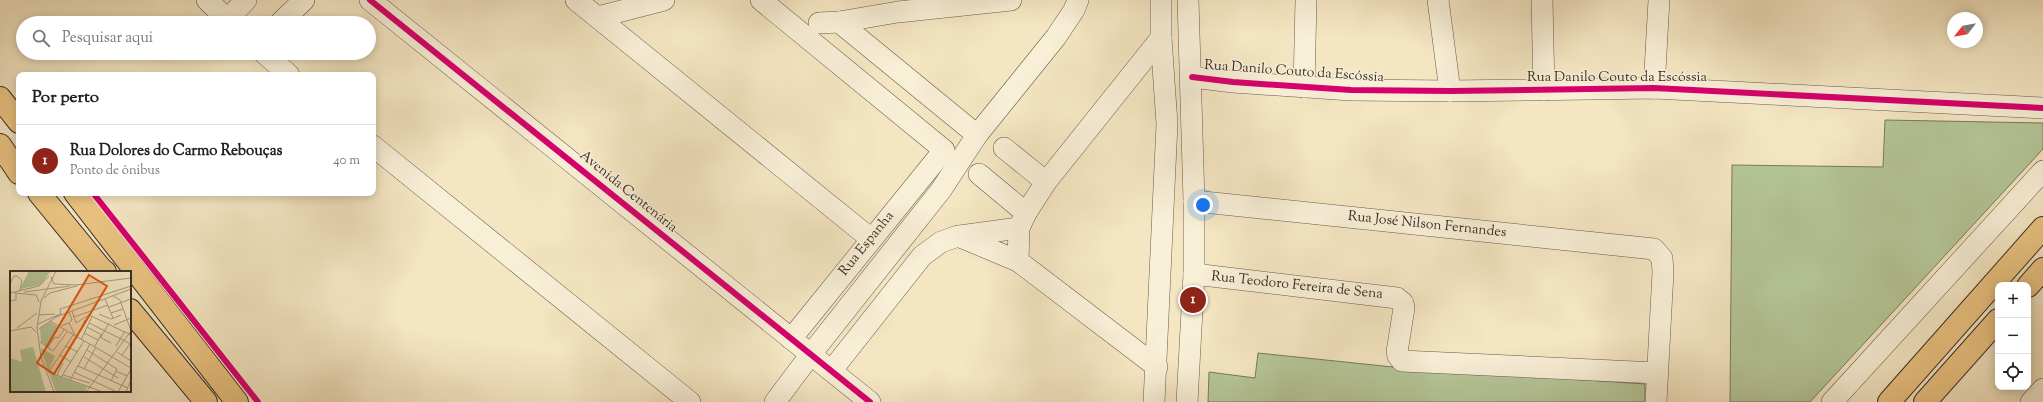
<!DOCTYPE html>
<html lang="pt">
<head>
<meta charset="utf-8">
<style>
	:root { --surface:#fff; --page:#f6f6f6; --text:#222; --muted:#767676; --line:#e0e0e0; --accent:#8f2418 }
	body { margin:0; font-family:"Sorts Mill Goudy",serif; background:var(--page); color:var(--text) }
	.controls { position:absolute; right:12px; bottom:12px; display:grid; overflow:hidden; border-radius:8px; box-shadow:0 2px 10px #0003 }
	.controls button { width:36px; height:36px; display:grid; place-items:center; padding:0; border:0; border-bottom:1px solid var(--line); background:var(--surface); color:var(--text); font:20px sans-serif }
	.compass { position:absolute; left:1947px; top:12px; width:36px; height:36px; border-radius:50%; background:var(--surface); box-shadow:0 2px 10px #0003; rotate:239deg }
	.you { position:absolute; left:1203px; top:205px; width:14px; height:14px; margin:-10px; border:3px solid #fff; border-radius:50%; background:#1a73e8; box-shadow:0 0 0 6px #1a73e833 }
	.badge { display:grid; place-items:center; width:26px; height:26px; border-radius:50%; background:var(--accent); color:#fff; font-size:13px; font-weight:700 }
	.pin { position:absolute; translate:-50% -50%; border:2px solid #fff; box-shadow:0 1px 4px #0006 }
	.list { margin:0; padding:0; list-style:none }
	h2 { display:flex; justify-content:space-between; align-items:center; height:52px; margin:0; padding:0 16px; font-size:17px }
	h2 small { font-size:13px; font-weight:400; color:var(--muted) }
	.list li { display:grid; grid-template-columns:26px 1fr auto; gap:12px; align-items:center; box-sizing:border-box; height:72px; padding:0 16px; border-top:1px solid var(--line) }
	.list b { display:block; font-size:15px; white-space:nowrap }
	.list p { margin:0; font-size:13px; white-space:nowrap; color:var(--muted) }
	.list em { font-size:13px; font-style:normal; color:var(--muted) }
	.icon { flex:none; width:22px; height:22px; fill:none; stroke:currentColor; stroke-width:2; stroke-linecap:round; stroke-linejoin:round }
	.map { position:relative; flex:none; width:2043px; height:402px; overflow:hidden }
	.search { position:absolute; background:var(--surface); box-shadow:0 2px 10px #0003; left:16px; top:16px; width:360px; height:44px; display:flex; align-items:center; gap:10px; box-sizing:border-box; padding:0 14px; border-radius:22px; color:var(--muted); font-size:15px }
	.panel { position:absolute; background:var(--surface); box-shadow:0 2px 10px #0003; left:16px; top:72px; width:360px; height:124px; border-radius:8px }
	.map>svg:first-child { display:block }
	.green { fill:#b5c698; stroke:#767a5e }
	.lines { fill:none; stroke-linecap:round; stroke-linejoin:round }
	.minor-casing { stroke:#675c4c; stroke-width:22 }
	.major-casing { stroke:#382e25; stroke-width:24 }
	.highway-casing { stroke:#382e25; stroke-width:24 }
	.minor { stroke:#f8efd7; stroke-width:21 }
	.major { stroke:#eac381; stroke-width:22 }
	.highway { stroke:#eac381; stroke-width:22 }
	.cycleway-casing { stroke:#f8efd7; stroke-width:8 }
	.cycleway { stroke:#d6006c; stroke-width:6 }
	.labels { text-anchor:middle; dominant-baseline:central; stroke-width:3; stroke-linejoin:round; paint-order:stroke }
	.street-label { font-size:14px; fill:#382e25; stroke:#f8efd7 }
	.inset-road { fill:none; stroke:#a99c83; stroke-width:1 }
	.view { fill:#df570d; fill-opacity:0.15; stroke:#df570d; stroke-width:2 }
	.inset-edge { fill:none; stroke:#382e25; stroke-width:2 }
</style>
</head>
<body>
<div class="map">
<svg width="2043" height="402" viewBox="0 0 2043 402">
	<rect width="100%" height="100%" fill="#f4e6c2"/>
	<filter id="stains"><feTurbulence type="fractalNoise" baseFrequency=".005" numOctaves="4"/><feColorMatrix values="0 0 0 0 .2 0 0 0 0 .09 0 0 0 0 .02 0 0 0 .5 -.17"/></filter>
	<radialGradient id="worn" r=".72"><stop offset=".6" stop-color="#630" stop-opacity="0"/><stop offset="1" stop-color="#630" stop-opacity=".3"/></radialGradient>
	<g class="green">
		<polygon points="1885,120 2043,123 2043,149 1810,402 1730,402 1732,165 1883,167"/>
		<polygon points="1258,353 1393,367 1645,384 1645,402 1208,402 1209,372 1255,378"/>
	</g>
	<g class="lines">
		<g class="minor-casing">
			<g id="minor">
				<polyline points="207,0 231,23"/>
				<polyline points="370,0 870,402"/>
				<polyline points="576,0 871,239"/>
				<polyline points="761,0 944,150 791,339"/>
				<polyline points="1438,0 1450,91"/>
				<polyline points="1542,0 1544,90"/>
				<polyline points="598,17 664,0"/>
				<polyline points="227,20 246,0"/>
				<polyline points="280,23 304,0"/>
				<polyline points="819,23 839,22 898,12 1011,0"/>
				<polyline points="264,53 289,75"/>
				<polyline points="1192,77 1233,82 1351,90 1450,91 1654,88 2043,108"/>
				<polyline points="1304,87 1306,0"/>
				<polyline points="1654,88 1659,0"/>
				<polyline points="977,135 1056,37 1074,10 1078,0"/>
				<polyline points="373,146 690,402"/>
				<polyline points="1004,148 1046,182"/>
				<polyline points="979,174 1026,213"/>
				<polyline points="1194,201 1654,249 1662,258 1663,272 1656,402"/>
				<polyline points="960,236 1019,228"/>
				<polyline points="1194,274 1397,298 1403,303 1404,308 1397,352 1398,356 1402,361 1657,373"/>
				<polyline points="1157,367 1018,261 1019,228 1026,213 1046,182 1161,38"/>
				<polyline points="832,370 922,256 941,242 958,236 1018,261"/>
				<polyline points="775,402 811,354 941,190 977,135 839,22"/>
				<polyline points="1154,402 1167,124 1161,38 1161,0"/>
				<polyline points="1187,402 1194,274 1194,201 1188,0"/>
				<polyline points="1832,402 2043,171"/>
				<polyline points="2031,402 2043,389"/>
			</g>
		</g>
		<g class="major-casing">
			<g id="major">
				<polyline points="0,98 19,122"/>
				<polyline points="0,145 19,173"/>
				<polyline points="39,193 102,270 105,272"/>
				<polyline points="75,193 237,402"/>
				<polyline points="130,310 206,402"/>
			</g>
		</g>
		<g class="highway-casing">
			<g id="highway">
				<polyline points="2028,286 2043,269"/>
				<polyline points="1889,402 2043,228"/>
				<polyline points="1925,402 1998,320"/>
			</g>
		</g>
		<use href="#minor" class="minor"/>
		<use href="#major" class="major"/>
		<use href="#highway" class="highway"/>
		<g class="cycleway-casing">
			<g id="cycleway">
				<polyline points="370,0 870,402"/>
				<polyline points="1192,77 1233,82 1351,90 1450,91 1654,88 2043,108"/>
				<polyline points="93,193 258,402"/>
			</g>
		</g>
		<use href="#cycleway" class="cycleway"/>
	</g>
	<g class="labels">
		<g class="street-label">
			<text transform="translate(1294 72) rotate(4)">Rua Danilo Couto da Escóssia</text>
			<text x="1617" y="78">Rua Danilo Couto da Escóssia</text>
			<text transform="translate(628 192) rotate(39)">Avenida Centenária</text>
			<text transform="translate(1427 225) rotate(6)">Rua José Nilson Fernandes</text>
			<text transform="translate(867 244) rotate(-51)">Rua Espanha</text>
			<text transform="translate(1297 286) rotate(6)">Rua Teodoro Fereira de Sena</text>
		</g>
	</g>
	<g transform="translate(10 271)">
		<rect width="121" height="121" fill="#f4e6c2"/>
		<path d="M 19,0 L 41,0 L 30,14 L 10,18 ZM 40,51 L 49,57 L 38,76 L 31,71 L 30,57 ZM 23,76 L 36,121 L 0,121 L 0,87 L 12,91 L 10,79 ZM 31,77 L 45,85 L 38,101 ZM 39,102 L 77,116 L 75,121 L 46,121 Z" fill="#b5c698"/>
		<path class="inset-road" d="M 41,6 L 44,13 L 67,14M 0,13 L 4,5 L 7,5 L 12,10 L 10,19M 66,14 L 121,7M 14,21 L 60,15M 0,22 L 29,15 L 39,5M 4,22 L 26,24 L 29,31M 103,25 L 110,29 L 121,60M 34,27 L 40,22 L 67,15M 95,28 L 103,47M 0,30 L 6,29 L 6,22M 99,36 L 121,28M 62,40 L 66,52 L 79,44M 101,42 L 113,38M 89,43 L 101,48 L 111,44M 29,44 L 45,43M 51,44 L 50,38 L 121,15M 79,44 L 121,64M 82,45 L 79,52 L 121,73M 64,46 L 98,34M 40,50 L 121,97M 59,52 L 62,49 L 59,41M 28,53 L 50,43M 104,54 L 121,47M 51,55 L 59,52 L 65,64M 77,56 L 92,64M 7,57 L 27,42M 29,58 L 46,46 L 121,18M 0,60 L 21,56 L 26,61M 69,62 L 75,49M 74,62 L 88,69M 90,66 L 101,72M 91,66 L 99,52M 71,69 L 79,52M 30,71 L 43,80 L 57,61M 55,75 L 68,81M 85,75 L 91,64M 106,75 L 115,60M 38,76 L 45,66 L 48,67 L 54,59M 77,79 L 107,98 L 101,110M 107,81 L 121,90M 50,84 L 61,91M 112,84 L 120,73M 74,86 L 108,107M 68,95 L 118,117M 74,98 L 86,76M 106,100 L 117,105M 38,101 L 93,121M 64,101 L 107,121M 38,102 L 63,64M 47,104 L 53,92M 53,104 L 80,112M 51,106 L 74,70M 60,109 L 80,73M 44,121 L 31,86 L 27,57 L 31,30 L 46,0M 76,121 L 121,60M 108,121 L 121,98M 116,121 L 121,109"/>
		<path class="view" d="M 79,4 L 97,15 L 44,103 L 27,92 Z"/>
		<rect width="121" height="121" class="inset-edge"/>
	</g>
	<rect width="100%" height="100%" filter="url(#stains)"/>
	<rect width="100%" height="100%" fill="url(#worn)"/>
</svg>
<div class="controls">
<button>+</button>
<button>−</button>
<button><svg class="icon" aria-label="locate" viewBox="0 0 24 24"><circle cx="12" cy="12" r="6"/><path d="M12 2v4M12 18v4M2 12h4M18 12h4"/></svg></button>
</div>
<svg class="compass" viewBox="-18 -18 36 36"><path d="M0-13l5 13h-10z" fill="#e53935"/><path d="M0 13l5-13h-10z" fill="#767676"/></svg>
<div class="you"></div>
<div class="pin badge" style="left:1193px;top:300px">1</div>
<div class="search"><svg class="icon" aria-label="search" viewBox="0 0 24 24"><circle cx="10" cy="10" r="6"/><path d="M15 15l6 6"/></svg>Pesquisar aqui</div>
<section class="panel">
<h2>Por perto<small></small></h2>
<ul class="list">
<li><span class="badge">1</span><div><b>Rua Dolores do Carmo Rebouças</b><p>Ponto de ônibus</p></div><em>40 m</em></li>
</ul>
</section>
</div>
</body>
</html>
